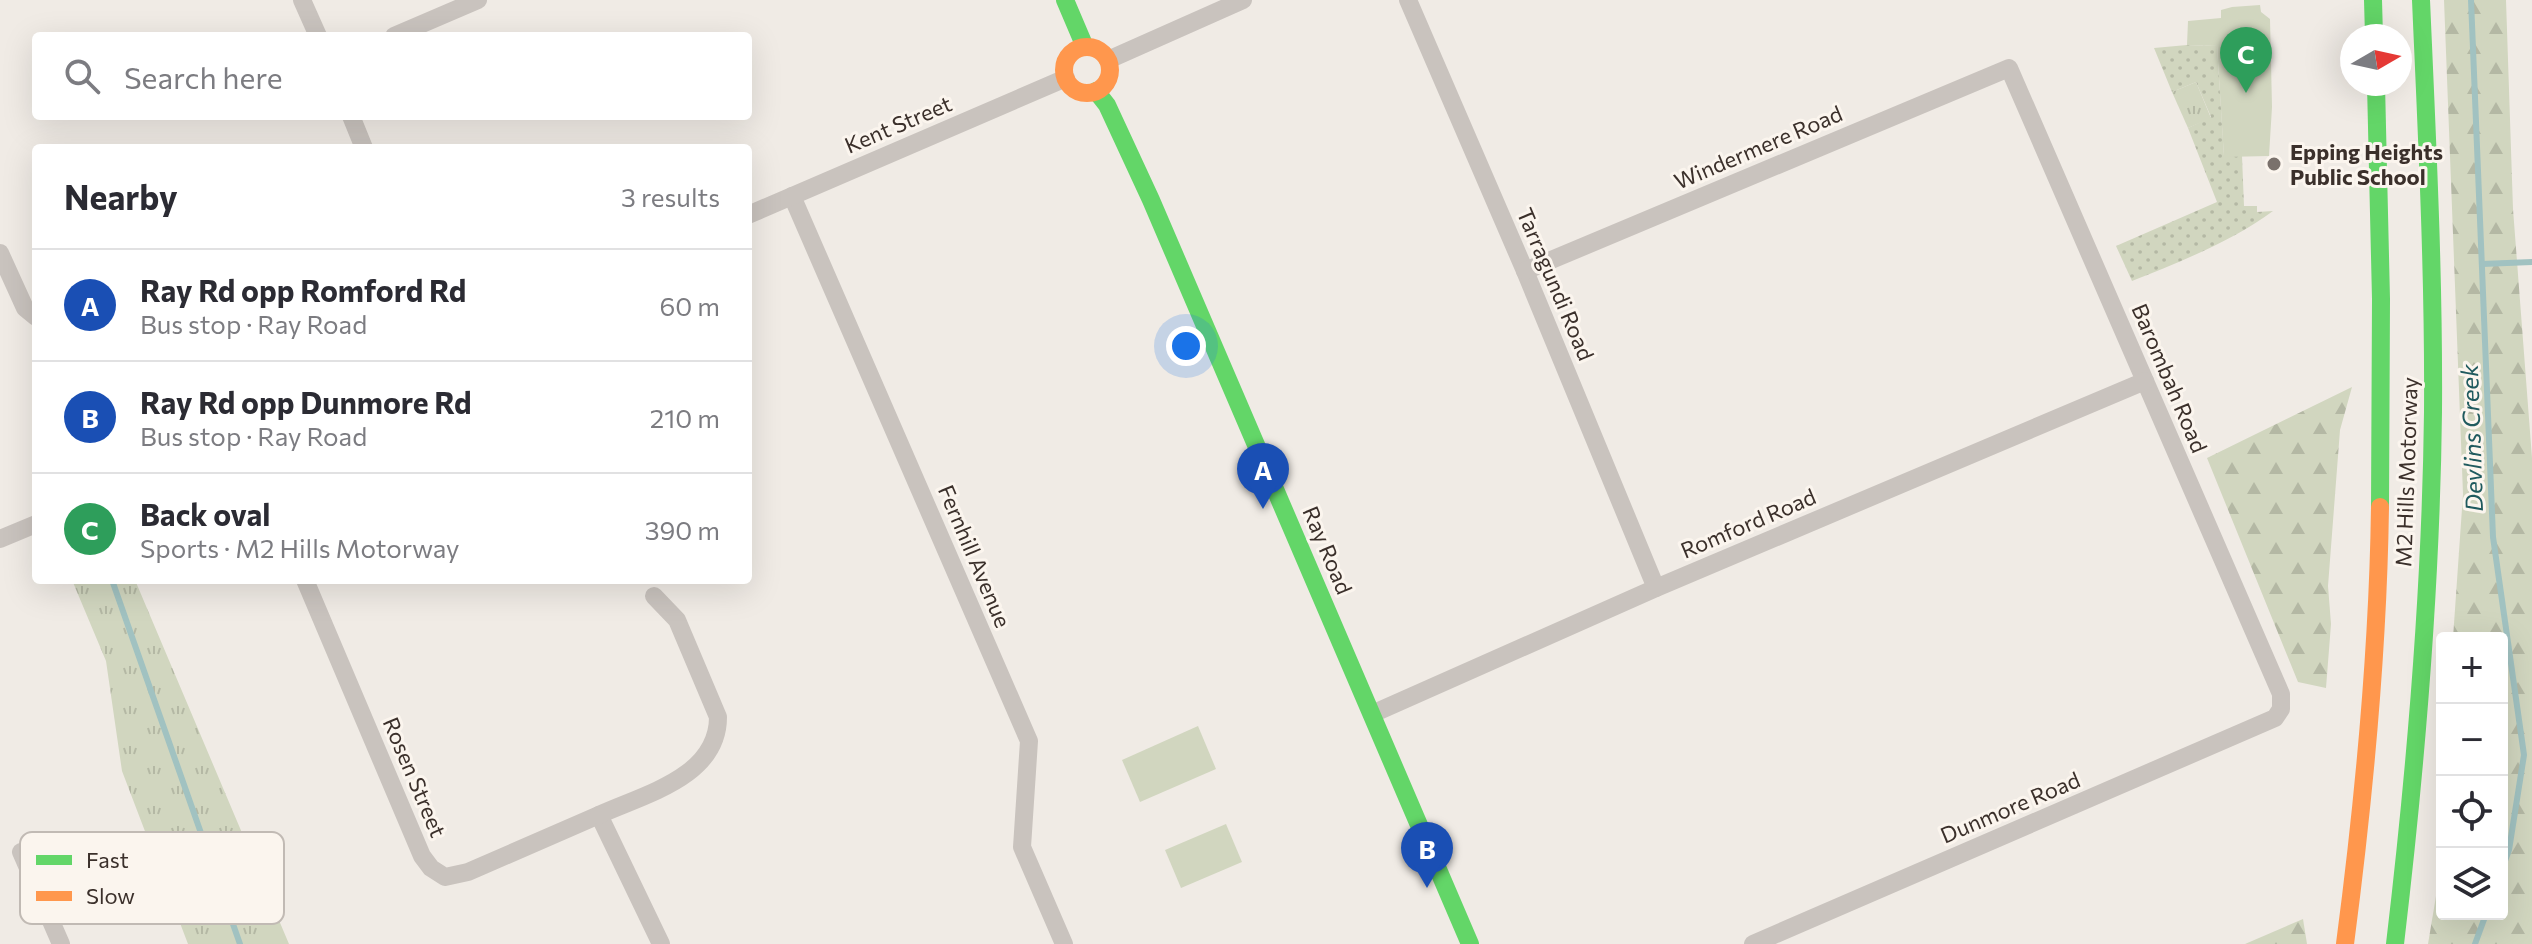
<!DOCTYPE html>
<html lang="en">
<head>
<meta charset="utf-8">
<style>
	:root { --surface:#fff; --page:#f2f2f3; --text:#2b2b33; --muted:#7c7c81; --line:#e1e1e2; --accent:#111827 }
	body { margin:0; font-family:Commissioner,sans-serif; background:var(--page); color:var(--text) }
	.controls { position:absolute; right:24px; bottom:24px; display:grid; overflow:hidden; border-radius:8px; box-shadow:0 8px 32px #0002 }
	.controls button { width:72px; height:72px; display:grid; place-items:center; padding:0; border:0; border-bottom:2px solid var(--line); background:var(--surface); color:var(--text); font:40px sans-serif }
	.compass { position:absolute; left:2340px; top:24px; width:72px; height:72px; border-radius:50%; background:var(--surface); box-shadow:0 8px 32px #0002; rotate:81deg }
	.you { position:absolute; left:1186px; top:346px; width:28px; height:28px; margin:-20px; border:6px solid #fff; border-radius:50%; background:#1a73e8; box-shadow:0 0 0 12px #1a73e833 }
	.badge { display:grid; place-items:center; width:52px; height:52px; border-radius:50%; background:var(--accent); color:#fff; font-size:26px; font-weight:700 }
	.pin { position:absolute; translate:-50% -66px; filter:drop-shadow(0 2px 4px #0008) }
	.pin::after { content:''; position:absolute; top:42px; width:28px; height:24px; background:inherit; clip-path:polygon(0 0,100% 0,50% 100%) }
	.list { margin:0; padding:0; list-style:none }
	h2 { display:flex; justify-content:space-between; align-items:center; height:104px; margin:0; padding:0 32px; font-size:34px }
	h2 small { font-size:26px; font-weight:400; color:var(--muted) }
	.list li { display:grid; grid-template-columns:52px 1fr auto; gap:24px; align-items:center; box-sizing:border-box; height:112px; padding:0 32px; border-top:2px solid var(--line) }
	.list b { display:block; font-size:30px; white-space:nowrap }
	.list p { margin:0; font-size:26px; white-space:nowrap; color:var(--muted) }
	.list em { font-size:26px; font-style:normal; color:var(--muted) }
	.icon { flex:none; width:44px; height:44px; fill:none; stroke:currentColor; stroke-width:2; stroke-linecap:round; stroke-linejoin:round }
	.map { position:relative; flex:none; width:2532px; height:944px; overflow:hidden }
	.search { position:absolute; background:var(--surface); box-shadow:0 8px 32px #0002; left:32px; top:32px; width:720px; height:88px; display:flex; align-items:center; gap:20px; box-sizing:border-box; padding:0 28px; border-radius:8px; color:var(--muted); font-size:30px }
	.panel { position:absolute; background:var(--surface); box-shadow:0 8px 32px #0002; left:32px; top:144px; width:720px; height:440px; border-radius:8px }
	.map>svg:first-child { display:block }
	.grass { fill:url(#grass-dots) }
	.forest { fill:url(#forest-firs) }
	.park { fill:url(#park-tufts) }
	.pitch { fill:#d1d6bf }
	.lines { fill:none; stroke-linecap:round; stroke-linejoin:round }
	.stream { stroke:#a1c2c1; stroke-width:6 }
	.street { stroke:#c9c3be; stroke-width:18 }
	.fast { stroke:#63d668; stroke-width:18 }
	.slow { stroke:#ff974d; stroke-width:18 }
	.poi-dot { fill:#7a716c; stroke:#fbf5ee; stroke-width:3 }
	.labels { text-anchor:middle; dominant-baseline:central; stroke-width:6; stroke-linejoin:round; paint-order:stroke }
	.street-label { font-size:22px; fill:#3b302b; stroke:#fbf5ee }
	.poi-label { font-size:22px; font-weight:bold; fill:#3b302b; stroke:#fbf5ee; text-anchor:start }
	.water-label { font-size:24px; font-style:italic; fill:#1f5a5e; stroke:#fbf5ee }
	.key { fill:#fbf5ee; stroke:#c1bab4; stroke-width:2 }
	.key-label { font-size:22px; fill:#3b302b }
</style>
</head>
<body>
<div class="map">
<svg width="2532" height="944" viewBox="0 0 2532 944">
	<defs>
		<pattern id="grass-dots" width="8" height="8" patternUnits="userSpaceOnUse" patternTransform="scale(2)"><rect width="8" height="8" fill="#d1d6bf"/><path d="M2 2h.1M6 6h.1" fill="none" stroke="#b4b8a4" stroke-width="1.8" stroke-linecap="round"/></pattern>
		<pattern id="forest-firs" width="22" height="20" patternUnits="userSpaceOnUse" patternTransform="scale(2)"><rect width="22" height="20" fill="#d1d6bf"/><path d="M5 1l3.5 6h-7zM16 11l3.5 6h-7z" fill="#b4b8a4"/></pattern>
		<pattern id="park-tufts" width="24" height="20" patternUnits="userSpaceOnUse" patternTransform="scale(2)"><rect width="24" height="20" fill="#d1d6bf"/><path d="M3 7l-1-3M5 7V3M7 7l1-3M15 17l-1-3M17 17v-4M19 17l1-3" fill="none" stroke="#b4b8a4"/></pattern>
	</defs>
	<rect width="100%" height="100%" fill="#f0ebe5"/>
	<path class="grass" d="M 2187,45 L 2217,46 L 2224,156 L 2242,156 L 2244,206 L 2257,206 L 2257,212 L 2273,211 C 2236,239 2176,264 2132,281 L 2116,246 L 2217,202 L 2188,128 L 2211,117 L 2196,82 L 2172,92 L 2154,48 Z"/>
	<g class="forest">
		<polygon points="2444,0 2506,0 2513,209 2532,458 2532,944 2428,944 2436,896 2442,806 2442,914 2502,914 2502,638 2453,638 2463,494"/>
		<polygon points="2352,387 2340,430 2328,586 2331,624 2326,688 2298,682 2207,458"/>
		<polygon points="2303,919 2307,944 2245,944"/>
	</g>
	<g class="park">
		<polygon points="2196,82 2211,118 2188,128 2172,92"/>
		<polygon points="72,580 135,580 289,944 188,944 122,771 106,661"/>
	</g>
	<g class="pitch">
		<polygon points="2260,5 2261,12 2270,19 2272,107 2269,156 2224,157 2217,46 2187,45 2188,21 2221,18 2221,10 2232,7"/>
		<polygon points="1198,726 1216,769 1140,802 1122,760"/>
		<polygon points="1226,824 1242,862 1181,888 1165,850"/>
	</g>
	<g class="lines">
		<g class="stream">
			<polyline points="2471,0 2493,537 2524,755 2509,850 2502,869"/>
			<polyline points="2482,264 2532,262"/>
			<polyline points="112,580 240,944"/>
			<polyline points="2475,944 2486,914"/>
		</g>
		<g class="street">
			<polyline points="302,0 318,36"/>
			<polyline points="1408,0 1525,271 1656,588"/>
			<polyline points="394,36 478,0"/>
			<polyline points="1108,60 1243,0"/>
			<polyline points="351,116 364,148"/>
			<polyline points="792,196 1029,741 1022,847 1064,944"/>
			<polyline points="748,215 1066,78"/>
			<polyline points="0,253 25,308 36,317"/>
			<polyline points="1525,271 2009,68 2281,694 2281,709 2275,718 1753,944"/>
			<polyline points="0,539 36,524"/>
			<polyline points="305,580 422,856 431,868 445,877 468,872 599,815 661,944"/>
			<polyline points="1372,714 1656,588 2145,381"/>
			<path d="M 599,815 C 645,794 718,777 718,717 L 677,620 L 654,596"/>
			<polyline points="21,852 61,944"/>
		</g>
		<g class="fast">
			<polyline points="1065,0 1085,47"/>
			<polyline points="2373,0 2374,36"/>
			<polyline points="2376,84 2381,299 2380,507"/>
			<polyline points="1096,91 1107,105 1151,200 1470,944"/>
			<path d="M 2395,944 C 2416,767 2431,590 2433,412 C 2434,275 2427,137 2421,0"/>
		</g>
		<g class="slow">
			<circle cx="1087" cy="70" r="23"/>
			<path d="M 2345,944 C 2364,799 2378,653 2380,507"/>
		</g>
	</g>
	<circle class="poi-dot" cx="2274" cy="164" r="8"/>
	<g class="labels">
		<g class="street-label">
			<text transform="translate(898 124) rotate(-23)">Kent Street</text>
			<text transform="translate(1758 147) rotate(-23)">Windermere Road</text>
			<text transform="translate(1556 284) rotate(67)">Tarragundi Road</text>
			<text transform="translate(2170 378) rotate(67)">Barombah Road</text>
			<text transform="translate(2406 472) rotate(-88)">M2 Hills Motorway</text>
			<text transform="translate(1748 523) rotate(-23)">Romford Road</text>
			<text transform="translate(1328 550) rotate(67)">Ray Road</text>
			<text transform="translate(975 556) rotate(67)">Fernhill Avenue</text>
			<text transform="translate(415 777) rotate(67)">Rosen Street</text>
			<text transform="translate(2010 807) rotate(-23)">Dunmore Road</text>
		</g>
		<g class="poi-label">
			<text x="2290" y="151">Epping Heights<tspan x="2290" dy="25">Public School</tspan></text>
		</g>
		<g class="water-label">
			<text transform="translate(2471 438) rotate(-92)">Devlins Creek</text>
		</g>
	</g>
	<rect x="20" y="832" width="264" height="92" rx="12" class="key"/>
	<rect x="36" y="855" width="36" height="10" fill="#63d668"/>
	<rect x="36" y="891" width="36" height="10" fill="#ff974d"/>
	<g class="key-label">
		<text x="86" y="868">Fast</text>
		<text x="86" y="904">Slow</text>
	</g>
</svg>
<div class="controls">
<button>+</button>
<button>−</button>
<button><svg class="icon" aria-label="locate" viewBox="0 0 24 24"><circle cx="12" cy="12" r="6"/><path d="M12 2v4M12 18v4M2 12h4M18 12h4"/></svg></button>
<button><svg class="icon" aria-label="layers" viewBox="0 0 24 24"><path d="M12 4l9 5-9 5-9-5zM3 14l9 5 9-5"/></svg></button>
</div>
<svg class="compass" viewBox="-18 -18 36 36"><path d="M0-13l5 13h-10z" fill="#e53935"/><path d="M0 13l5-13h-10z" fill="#7c7c81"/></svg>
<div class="you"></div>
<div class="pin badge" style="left:1263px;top:509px;background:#1a4fb4">A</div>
<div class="pin badge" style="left:1427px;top:888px;background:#1a4fb4">B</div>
<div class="pin badge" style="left:2246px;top:93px;background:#2e9e5b">C</div>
<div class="search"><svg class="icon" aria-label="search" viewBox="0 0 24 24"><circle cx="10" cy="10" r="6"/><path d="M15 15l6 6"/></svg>Search here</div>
<section class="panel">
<h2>Nearby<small>3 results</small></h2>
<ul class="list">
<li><span class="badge" style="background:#1a4fb4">A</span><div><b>Ray Rd opp Romford Rd</b><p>Bus stop · Ray Road</p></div><em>60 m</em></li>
<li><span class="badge" style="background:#1a4fb4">B</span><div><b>Ray Rd opp Dunmore Rd</b><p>Bus stop · Ray Road</p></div><em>210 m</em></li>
<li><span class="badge" style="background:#2e9e5b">C</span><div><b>Back oval</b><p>Sports · M2 Hills Motorway</p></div><em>390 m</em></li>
</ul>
</section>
</div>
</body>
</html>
